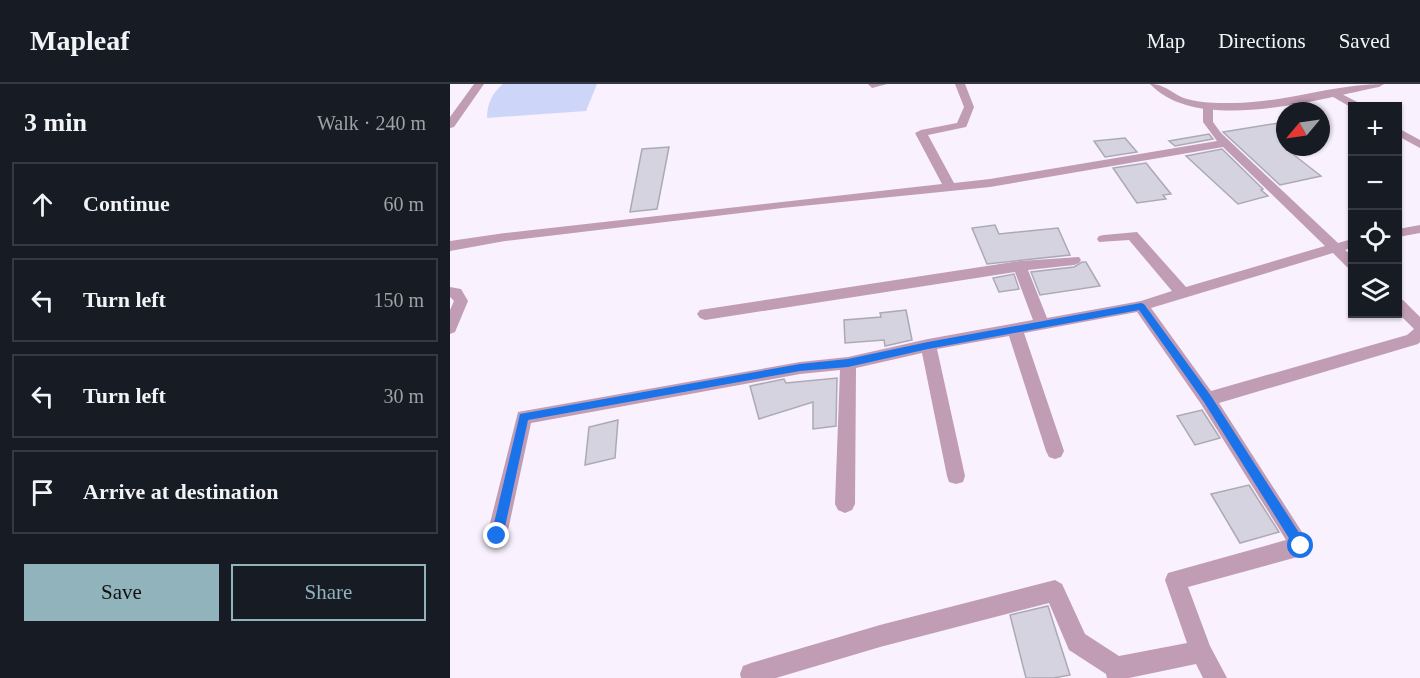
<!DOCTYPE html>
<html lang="en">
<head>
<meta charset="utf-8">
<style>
	:root { --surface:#171b24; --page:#242831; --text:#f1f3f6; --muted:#9ea1a6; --line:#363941; --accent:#91b3bb }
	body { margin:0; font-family:"Times New Roman",serif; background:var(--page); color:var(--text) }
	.controls { position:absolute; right:18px; top:18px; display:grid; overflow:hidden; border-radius:0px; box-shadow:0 2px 4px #0004 }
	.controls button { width:54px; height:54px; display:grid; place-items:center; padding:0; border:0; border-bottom:2px solid var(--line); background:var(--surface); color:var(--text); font:30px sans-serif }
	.compass { position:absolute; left:826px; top:18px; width:54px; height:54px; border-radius:50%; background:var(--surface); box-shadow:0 2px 4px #0004; rotate:241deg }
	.stop { position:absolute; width:18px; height:18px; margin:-14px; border:4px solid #1a73e8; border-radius:50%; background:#fff }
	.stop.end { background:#1a73e8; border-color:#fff; box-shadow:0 2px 6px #0008 }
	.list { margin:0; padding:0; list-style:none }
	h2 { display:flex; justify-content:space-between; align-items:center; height:78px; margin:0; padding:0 24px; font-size:26px }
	h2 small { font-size:20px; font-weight:400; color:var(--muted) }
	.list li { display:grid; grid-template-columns:39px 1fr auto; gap:18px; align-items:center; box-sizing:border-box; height:84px; margin:0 12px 12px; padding:0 12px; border:2px solid var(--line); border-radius:0px }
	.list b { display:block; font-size:22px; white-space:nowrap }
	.list em { font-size:20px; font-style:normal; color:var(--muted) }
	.actions { display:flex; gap:12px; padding:18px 24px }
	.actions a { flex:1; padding:14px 0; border:2px solid var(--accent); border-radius:0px; text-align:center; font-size:21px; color:var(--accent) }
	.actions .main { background:var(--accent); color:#111 }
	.icon { flex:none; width:33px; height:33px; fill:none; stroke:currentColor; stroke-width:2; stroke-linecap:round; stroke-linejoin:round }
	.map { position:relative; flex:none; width:970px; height:594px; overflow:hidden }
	header { display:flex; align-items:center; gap:36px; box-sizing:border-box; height:84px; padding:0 30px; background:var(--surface); border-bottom:2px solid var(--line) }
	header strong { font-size:28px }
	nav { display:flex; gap:33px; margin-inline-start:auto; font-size:21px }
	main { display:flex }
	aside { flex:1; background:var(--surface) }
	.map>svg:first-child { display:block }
	.water { fill:#cdd5f8 }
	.building { fill:#d5d3e0; stroke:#aca9b6; stroke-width:1.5 }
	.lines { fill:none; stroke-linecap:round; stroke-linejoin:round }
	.minor { fill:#c19cb5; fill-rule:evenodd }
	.tertiary { fill:#c19cb5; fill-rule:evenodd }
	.route { fill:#1a73e8 }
</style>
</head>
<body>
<header>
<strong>Mapleaf</strong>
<nav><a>Map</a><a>Directions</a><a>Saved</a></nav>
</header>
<main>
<aside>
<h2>3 min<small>Walk · 240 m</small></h2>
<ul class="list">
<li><svg class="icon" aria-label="ahead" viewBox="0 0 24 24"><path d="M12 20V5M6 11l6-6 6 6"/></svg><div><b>Continue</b></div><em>60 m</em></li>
<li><svg class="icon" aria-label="left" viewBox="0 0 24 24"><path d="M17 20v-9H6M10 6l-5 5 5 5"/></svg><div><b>Turn left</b></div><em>150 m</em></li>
<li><svg class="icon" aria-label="left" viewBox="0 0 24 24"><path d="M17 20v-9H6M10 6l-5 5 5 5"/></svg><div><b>Turn left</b></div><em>30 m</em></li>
<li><svg class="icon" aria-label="arrive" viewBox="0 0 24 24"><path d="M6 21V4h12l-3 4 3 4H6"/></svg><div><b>Arrive at destination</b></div></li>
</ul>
<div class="actions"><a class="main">Save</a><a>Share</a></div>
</aside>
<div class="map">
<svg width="970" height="594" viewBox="0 0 970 594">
	<rect width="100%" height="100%" fill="#f9f1fd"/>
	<path class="water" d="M 53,0 L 147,0 L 136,27 L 37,34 C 37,20 42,9 53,0 Z"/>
	<g class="building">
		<polygon points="835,38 835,64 871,92 830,101 773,48"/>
		<polygon points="759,50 763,55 725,62 719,57"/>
		<polygon points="675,54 687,68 655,73 644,57"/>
		<polygon points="219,63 207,125 180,128 192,65"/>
		<polygon points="772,65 813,105 811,106 818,112 788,120 736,72"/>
		<polygon points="696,79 721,110 713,111 716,115 687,119 663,84"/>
		<polygon points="545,141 549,150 608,144 620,171 537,180 522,144"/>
		<polygon points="632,178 636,178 650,202 590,211 581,188 624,183"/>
		<polygon points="564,190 569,205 549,208 543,194"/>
		<polygon points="456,226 462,256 435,262 434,256 395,259 394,236 431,233 430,229"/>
		<polygon points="387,294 386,342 363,345 363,318 309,335 300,302 334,295 336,299"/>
		<polygon points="752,326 770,354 745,361 727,332"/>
		<polygon points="168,336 165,374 135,381 139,343"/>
		<polygon points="799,401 829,448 790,459 761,410"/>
		<polygon points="598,522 620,591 604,594 576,594 560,531"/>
	</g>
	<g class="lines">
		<g class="minor">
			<polygon points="24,0 34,0 4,43 0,44 0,33"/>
			<polygon points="418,0 437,0 422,4"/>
			<polygon points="505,0 515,0 524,23 517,41 516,43 478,51 504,99 540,95 767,57 753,38 753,22 758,19 763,22 763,38 771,49 888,159 902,155 902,163 895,166 902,172 902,185 897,183 883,169 701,224 761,307 957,251 964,245 948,229 948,215 953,216 970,233 970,258 968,260 769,319 861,462 858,469 851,472 738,503 760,562 777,594 753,594 746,580 679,594 657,594 656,590 619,566 599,519 430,563 326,594 291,594 290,590 293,582 301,579 430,541 605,496 612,500 635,550 669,572 737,559 715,496 718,489 836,456 751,320 687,228 574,249 614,367 611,373 605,375 599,373 596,367 559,252 487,265 515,392 513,398 506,400 499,398 497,392 472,269 406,284 405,420 402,426 395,429 388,426 385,420 390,286 350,290 81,339 57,451 54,458 47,461 40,458 37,451 68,328 350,278 398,273 478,255 583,236 565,188 255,236 250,234 247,230 250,226 570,177 629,173 631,176 629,179 624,181 578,186 597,234 691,217 722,207 679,156 649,158 647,155 649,152 654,151 687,148 736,203 875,162 773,63 540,103 332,124 55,157 0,167 0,157 55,149 492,100 465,49 471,46 507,39 514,23"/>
			<polygon points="884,6 911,20 912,22 902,24 880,11 879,9"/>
			<polygon points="948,44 970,56 970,64 948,52"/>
			<polygon points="970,141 970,149 948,153 948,145"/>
			<polygon points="0,203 11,205 18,217 5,248 0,250 0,226 4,217 0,213"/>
		</g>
		<path class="tertiary" d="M 700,0 C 716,0 723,11 737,15 C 751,19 765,19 779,19 C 831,20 882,0 934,0 L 929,3 C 869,15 748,51 700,0 Z"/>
	</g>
	<polygon class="route" points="691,219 694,220 761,312 855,458 855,467 847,467 754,318 689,226 478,265 398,283 350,287 78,336 53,452 47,457 41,452 70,330 350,280 398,275 478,258"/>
</svg>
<div class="controls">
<button>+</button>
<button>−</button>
<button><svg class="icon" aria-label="locate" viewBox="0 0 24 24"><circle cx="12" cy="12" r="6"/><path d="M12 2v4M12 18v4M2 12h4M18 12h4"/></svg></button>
<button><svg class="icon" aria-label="layers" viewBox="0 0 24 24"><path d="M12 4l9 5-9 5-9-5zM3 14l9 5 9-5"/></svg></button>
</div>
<svg class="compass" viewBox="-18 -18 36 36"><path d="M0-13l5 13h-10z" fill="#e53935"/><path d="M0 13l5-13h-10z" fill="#9ea1a6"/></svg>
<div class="stop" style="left:851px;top:462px"></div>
<div class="stop end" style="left:47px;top:452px"></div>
</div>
</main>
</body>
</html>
